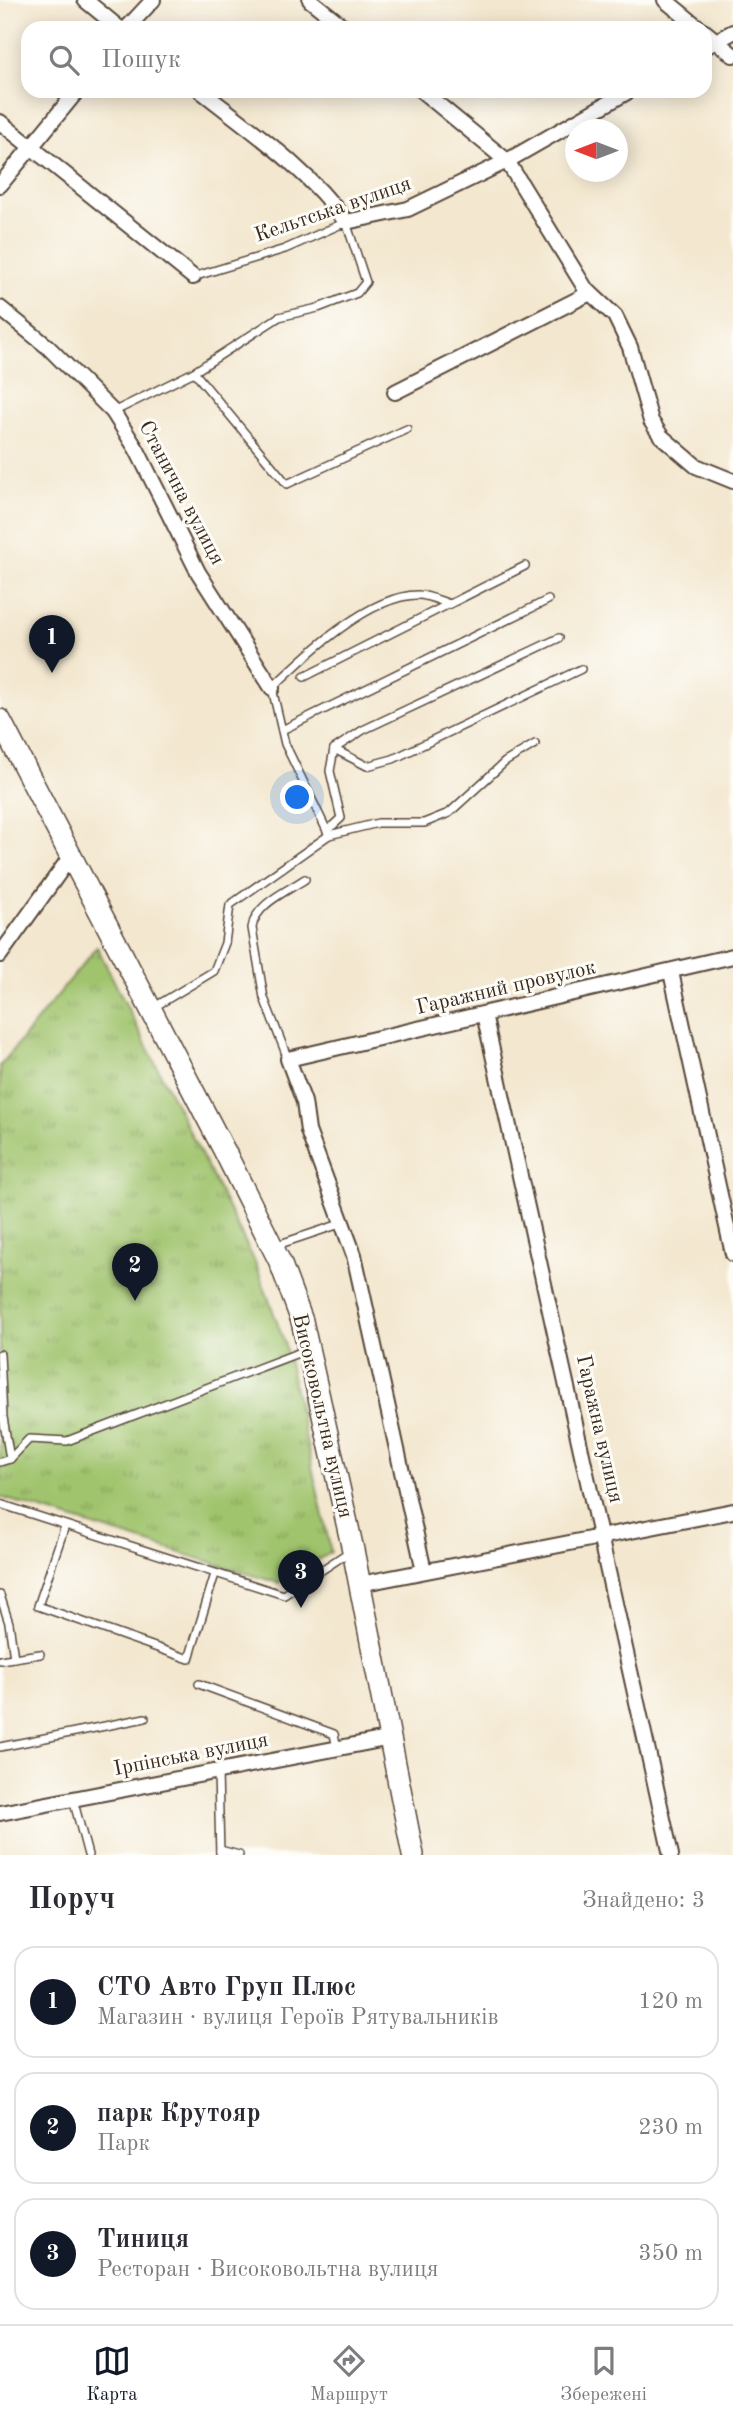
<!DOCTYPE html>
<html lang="uk">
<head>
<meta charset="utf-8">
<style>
	:root { --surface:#fff; --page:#f2f2f3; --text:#2b2b33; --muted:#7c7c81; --line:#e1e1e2; --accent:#111827 }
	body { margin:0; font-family:"Old Standard TT",serif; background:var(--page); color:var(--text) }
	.compass { position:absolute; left:565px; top:119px; width:63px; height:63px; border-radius:50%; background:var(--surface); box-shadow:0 4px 18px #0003; rotate:270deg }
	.you { position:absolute; left:298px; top:798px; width:24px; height:24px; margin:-18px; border:5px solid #fff; border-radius:50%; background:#1a73e8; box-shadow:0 0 0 10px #1a73e833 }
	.badge { display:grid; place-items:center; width:46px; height:46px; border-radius:50%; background:var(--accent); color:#fff; font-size:23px; font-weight:700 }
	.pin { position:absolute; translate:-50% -58px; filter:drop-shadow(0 2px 4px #0008) }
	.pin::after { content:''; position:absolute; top:37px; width:24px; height:21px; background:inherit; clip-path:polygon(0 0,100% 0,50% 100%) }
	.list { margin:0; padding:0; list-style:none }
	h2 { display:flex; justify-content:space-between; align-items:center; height:91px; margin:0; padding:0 28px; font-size:30px }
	h2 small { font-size:23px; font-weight:400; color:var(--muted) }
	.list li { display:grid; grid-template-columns:46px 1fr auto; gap:21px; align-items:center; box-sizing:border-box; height:112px; margin:0 14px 14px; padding:0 14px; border:2px solid var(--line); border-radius:21px }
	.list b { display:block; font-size:26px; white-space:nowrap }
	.list p { margin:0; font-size:23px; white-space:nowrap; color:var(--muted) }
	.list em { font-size:23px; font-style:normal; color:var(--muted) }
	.icon { flex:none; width:38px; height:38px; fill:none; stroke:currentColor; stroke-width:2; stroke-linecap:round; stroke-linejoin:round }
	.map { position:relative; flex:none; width:733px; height:1855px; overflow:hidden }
	.search { position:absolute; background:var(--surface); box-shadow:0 4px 18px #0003; left:21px; right:21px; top:21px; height:77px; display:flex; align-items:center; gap:18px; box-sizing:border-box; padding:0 24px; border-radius:21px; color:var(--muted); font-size:26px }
	.sheet { height:469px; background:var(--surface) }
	nav { display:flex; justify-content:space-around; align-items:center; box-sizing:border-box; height:98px; border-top:2px solid var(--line); background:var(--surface); font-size:19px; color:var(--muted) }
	nav a { display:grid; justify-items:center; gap:4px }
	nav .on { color:var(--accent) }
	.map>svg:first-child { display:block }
	.park { fill:url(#park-tufts); stroke:#6e7746; stroke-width:2 }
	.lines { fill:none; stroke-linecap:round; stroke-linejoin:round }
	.service-casing { stroke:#574639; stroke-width:10 }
	.minor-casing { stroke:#574639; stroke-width:18 }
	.secondary-casing { stroke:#574639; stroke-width:24 }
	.service { stroke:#fff; stroke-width:7 }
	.minor { stroke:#fff; stroke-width:14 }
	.secondary { stroke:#fff; stroke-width:21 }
	.labels { text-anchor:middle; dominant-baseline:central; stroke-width:6; stroke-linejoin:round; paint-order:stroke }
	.street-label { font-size:21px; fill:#3b2a1e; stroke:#fdfcf7 }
</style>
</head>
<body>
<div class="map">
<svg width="733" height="1855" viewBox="0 0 733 1855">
	<defs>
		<pattern id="park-tufts" width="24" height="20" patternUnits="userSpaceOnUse" patternTransform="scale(1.75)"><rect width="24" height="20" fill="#a0c46d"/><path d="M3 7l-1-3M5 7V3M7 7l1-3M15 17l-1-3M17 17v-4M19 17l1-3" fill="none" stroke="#849f59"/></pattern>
	</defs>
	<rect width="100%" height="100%" fill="#fdfcf7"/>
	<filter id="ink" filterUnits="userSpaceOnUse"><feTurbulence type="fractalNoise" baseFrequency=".0143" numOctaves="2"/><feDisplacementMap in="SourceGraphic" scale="14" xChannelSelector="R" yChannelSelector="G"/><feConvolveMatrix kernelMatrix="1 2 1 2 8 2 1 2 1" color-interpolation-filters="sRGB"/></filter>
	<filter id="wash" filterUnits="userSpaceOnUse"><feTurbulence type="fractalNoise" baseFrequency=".00686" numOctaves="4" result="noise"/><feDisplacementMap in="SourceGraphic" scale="28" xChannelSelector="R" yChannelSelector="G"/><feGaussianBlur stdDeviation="1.57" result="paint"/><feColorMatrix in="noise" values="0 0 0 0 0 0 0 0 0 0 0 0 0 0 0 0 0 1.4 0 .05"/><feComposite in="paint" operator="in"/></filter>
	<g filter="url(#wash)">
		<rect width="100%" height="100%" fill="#f3e7cf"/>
		<polygon class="park" points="97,947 255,1262 284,1341 331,1552 278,1583 0,1497 0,1066"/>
	</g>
	<g filter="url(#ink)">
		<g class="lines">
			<g class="service-casing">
				<g id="service">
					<polyline points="194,372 287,484 407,429"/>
					<polyline points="113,412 194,372 279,317 318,308 357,293 366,282 346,222 285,249 193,277"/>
					<polyline points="304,677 449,604"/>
					<polyline points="282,730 548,600"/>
					<polyline points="334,749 367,766 393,759 581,669"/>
					<polyline points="327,831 341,818 330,771 334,749 363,730 559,638"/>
					<polyline points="329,835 378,823 424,823 449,813 505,762 535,744"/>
					<path d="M 151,1009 L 214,971 L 225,943 L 230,905 L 329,835 L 285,744 L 272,688 C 306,655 369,595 418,595 C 428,595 440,601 450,604 L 525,566"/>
					<path d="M 288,1059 L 264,998 L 252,928 C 255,904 286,892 305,879"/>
					<polyline points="274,1246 343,1223"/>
					<polyline points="0,1354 3,1417 10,1459"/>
					<polyline points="0,1462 10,1459 29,1439 67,1441 306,1350"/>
					<polyline points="0,1504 284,1595 349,1552"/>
					<polyline points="65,1526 38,1606 189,1659 215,1574"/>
					<polyline points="0,1595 9,1623 14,1658"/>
					<polyline points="0,1660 40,1654"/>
					<polyline points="199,1684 334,1734 337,1748"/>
					<polyline points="0,1747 145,1718"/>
					<polyline points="218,1772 220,1855"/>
					<polyline points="73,1799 88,1855"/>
					<polyline points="220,1850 239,1855"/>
				</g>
			</g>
			<g class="minor-casing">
				<g id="minor">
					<polyline points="85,0 119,28"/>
					<polyline points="310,0 345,28"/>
					<polyline points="665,0 699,28"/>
					<polyline points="127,28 153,0"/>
					<polyline points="705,32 733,55"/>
					<polyline points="705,47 733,32"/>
					<path d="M 201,91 C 252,131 308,169 346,222 L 408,209 L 507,161 L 629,91"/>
					<polyline points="422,91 507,161 585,288 615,316 630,347 651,421 661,436 696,466 733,481"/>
					<polyline points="0,122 193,277"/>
					<polyline points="0,185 77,91"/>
					<polyline points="0,308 48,347 113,412 137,450 198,572 272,688"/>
					<polyline points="395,392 590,293"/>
					<polyline points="0,955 71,856"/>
					<polyline points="671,972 733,1254"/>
					<polyline points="484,1014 671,1855"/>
					<polyline points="424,1571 354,1255 308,1131 304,1102 288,1059 733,956"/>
					<polyline points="360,1584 733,1511"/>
					<polyline points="0,1813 391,1738"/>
				</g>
			</g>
			<g class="secondary-casing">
				<polyline id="secondary" points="0,720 224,1150 280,1262 302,1321 353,1550 413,1855"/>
			</g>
			<use href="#service" class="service"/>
			<use href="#minor" class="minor"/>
			<use href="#secondary" class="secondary"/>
		</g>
	</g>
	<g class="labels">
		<g class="street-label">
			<text transform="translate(333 210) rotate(-19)">Кельтська вулиця</text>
			<text transform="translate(181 493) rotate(62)">Станична вулиця</text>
			<text transform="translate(506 988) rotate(-13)">Гаражний провулок</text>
			<text transform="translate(322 1416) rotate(77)">Високовольтна вулиця</text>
			<text transform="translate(599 1429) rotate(77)">Гаражна вулиця</text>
			<text transform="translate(191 1755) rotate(-11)">Ірпінська вулиця</text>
		</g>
	</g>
</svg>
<svg class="compass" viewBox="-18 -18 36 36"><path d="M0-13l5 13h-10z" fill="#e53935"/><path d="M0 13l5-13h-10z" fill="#7c7c81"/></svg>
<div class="you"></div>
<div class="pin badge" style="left:52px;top:673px">1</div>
<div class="pin badge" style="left:135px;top:1301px">2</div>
<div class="pin badge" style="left:301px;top:1608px">3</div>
<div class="search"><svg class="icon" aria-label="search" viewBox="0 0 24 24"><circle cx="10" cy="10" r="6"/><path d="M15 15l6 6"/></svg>Пошук</div>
</div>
<section class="sheet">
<h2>Поруч<small>Знайдено: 3</small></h2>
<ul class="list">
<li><span class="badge">1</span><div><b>СТО Авто Груп Плюс</b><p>Магазин · вулиця Героїв Рятувальників</p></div><em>120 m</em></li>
<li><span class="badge">2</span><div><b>парк Крутояр</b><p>Парк</p></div><em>230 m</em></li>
<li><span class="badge">3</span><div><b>Тиниця</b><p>Ресторан · Високовольтна вулиця</p></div><em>350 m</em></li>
</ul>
</section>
<nav>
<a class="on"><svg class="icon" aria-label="map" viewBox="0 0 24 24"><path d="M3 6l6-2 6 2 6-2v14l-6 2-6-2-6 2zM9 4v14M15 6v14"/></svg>Карта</a>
<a><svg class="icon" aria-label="directions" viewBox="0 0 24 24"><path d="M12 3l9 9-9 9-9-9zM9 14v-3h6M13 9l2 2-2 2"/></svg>Маршрут</a>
<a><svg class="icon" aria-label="saved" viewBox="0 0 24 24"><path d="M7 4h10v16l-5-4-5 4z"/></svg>Збережені</a>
</nav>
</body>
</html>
